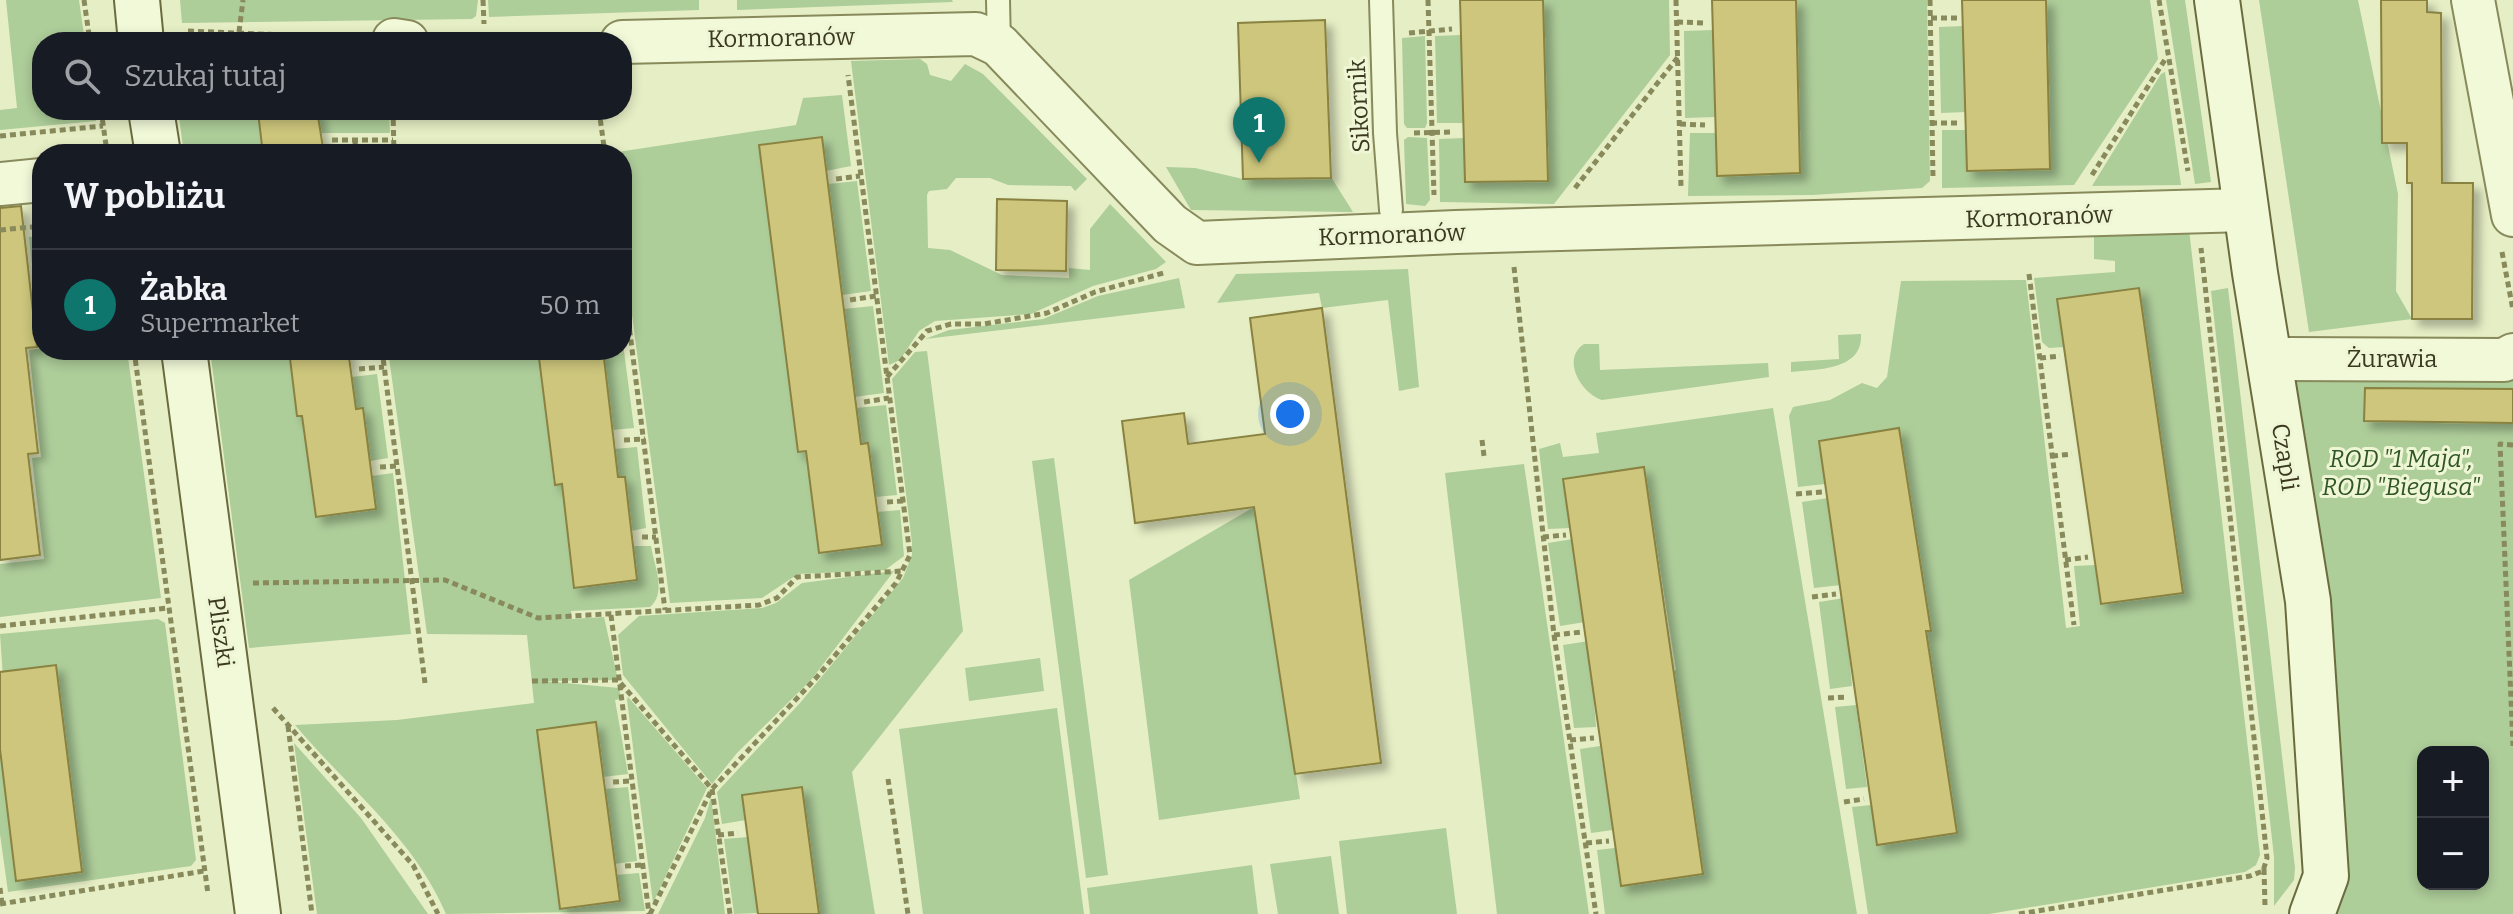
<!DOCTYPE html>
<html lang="pl">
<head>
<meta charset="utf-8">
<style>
	:root { --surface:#171b24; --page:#20242c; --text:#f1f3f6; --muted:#9ea1a6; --line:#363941; --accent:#0f766e }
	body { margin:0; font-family:Bitter,serif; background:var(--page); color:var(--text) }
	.controls { position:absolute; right:24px; bottom:24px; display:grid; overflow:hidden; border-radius:16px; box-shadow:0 4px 12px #0003 }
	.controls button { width:72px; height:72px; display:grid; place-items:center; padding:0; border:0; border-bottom:2px solid var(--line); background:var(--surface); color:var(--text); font:40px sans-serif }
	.you { position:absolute; left:1290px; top:414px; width:28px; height:28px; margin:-20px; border:6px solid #fff; border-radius:50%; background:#1a73e8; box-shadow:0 0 0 12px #1a73e833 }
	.badge { display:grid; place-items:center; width:52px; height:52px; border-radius:50%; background:var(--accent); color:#fff; font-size:26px; font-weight:700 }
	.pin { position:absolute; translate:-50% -66px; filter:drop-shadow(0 2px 4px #0008) }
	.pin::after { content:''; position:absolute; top:42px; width:28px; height:24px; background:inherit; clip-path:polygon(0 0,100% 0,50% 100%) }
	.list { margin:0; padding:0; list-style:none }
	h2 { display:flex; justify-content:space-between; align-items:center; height:104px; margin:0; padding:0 32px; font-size:34px }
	h2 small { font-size:26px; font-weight:400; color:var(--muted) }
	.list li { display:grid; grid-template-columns:52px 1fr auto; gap:24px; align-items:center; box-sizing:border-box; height:112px; padding:0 32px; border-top:2px solid var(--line) }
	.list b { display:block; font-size:30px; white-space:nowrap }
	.list p { margin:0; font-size:26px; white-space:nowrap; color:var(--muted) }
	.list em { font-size:26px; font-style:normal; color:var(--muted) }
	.icon { flex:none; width:44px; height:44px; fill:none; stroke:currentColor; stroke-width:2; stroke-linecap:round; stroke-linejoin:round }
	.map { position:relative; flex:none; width:2513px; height:914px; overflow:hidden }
	.search { position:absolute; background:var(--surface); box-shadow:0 4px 12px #0003; left:32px; top:32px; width:600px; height:88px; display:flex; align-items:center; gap:20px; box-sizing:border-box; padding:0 28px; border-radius:32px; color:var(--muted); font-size:30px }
	.panel { position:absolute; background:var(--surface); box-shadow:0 4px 12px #0003; left:32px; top:144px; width:600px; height:216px; border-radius:32px }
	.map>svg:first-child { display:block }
	.green { fill:#adcd99; fill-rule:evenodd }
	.building { fill:#cdc67b; stroke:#898241; stroke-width:2; filter:url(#shadow) }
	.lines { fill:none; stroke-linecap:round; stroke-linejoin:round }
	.lane-casing { stroke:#888a5b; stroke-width:26 }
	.street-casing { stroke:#888a5b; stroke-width:46 }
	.secondary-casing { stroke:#6b6c3e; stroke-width:48 }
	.path { stroke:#888a5b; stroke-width:5; stroke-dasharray:6 4; stroke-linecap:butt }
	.lane { stroke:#f2f9d9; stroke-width:22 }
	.street { stroke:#f2f9d9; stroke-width:42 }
	.secondary { stroke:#f2f9d9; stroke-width:44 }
	.labels { text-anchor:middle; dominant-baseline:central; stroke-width:6; stroke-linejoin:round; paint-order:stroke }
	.street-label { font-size:24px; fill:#3a391f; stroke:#eff6d5 }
	.park-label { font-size:24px; font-style:italic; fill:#315625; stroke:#eff6d5 }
</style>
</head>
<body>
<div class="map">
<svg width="2513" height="914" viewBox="0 0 2513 914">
	<defs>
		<filter id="shadow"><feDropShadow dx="7" dy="7" stdDeviation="4" flood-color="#0004"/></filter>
	</defs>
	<rect width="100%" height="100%" fill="#e6eec5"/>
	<g class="green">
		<polygon points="6,0 79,0 85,42 42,42 42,110 95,110 96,121 0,130 0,110 17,108"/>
		<polygon points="180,0 478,0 476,16 472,19 182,23"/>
		<polygon points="488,0 699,0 699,10 489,17"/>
		<polygon points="737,0 952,0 953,2 737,10"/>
		<polygon points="1543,0 1669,0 1670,55 1554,204 1440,202 1439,139 1464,138 1465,182 1547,181"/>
		<polygon points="1796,0 1927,0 1930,181 1922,188 1812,195 1688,196 1690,133 1716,133 1718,176 1800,173"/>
		<polygon points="2046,0 2150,0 2158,59 2074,185 1942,188 1942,130 1966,130"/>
		<polygon points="2166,0 2185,0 2211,182 2195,184"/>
		<polygon points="2259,0 2358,0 2398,194 2396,291 2412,319 2309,332"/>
		<polygon points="1964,26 1966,112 1941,113 1939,27"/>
		<polygon points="1714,30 1716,117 1685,118 1684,31"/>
		<polygon points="1461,35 1463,123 1437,123 1435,36"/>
		<polygon points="1425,36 1427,123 1425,128 1407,128 1404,124 1402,38"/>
		<polygon points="920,59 927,64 930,75 951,81 965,64 983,74 1087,179 1075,191 1071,186 1008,185 990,178 956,178 947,189 929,191 927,195 928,248 950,250 1002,275 1069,278 1069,268 1090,270 1090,229 1110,204 1166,262 1156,269 1093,286 1031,314 935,321 919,331 900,360 889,365 851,61"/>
		<polygon points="2165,72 2181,185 2092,186 2161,74"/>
		<polygon points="842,95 851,166 826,171 759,146 798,451 806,451 819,552 881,545 877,512 900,510 904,556 885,570 798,574 762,598 670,603 622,239 622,154 611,153 796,125 803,98"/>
		<polygon points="178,110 275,110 258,113 263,154 184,154"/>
		<polygon points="317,110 389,110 390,133 320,133"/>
		<polygon points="1408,137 1427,138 1430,200 1425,206 1406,204 1404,140"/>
		<polygon points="1166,167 1195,168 1243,179 1331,177 1353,212 1191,210"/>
		<polygon points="857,181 871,291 842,295 828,184"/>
		<polygon points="2189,229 2260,855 2256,865 2245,872 1989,914 1868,914 1852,807 1871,805 1877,845 1957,832 1926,631 1931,630 1899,429 1819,441 1825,484 1798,487 1789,416 1793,407 1830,400 1862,383 1877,388 1887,377 1901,281 2026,280 2066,628 2080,626 2074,566 2096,565 2102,604 2183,593 2139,288 2057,300 2064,347 2049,348 2042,342 2034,278 2115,272 2115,261 2094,259 2094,233"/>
		<polygon points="42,236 42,350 127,350 161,598 0,617 0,564 44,559 32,458 41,457 29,350 41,348 29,237"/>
		<polygon points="1408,269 1419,387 1399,391 1388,300 1322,308 1319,293 1217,303 1236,274"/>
		<polygon points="1179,278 1185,308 925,339 949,330 1043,319 1098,296"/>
		<polygon points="2228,288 2295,868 2294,880 2274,906 2274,857 2211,291"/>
		<polygon points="873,306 884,393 854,397 844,309"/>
		<path d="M 1861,334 C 1863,371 1817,369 1791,372 L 1791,362 L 1839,359 L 1838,335 Z"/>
		<polygon points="622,336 634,428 612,430 603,350 622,350"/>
		<path d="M 1584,344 L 1599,344 L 1600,370 L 1768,363 L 1769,377 L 1602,400 C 1581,393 1561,359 1584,344 Z"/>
		<polygon points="210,350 289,350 297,416 302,416 316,517 375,509 372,476 393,473 411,634 249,648"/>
		<path d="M 388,350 L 538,350 L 554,484 L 562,484 L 574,587 L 637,580 L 633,546 L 651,546 C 654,565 667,593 650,607 L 571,611 L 572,619 L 604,617 L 618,680 L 544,681 L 619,688 L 621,699 L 615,700 L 628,774 L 603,777 L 596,722 L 537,730 L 560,909 L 619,901 L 616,875 L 639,873 L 645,911 L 446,914 C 413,837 348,788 295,725 L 397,720 L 534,703 L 527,635 L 427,634 Z"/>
		<polygon points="927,351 963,631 852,772 875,914 819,914 742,795 746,820 722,824 717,792 800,703 903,578 912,555 912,543 892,379 915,352"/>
		<path d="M 2269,359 L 2513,361 L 2513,914 L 2312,914 ZM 2423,752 L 2483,752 L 2483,884 L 2423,884 Z"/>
		<polygon points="377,374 388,458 370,461 363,408 356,409 352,377"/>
		<polygon points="886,405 897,495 875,497 868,443 861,444 856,408"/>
		<polygon points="1773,408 1857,914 1605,914 1597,850 1615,848 1622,886 1703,874 1671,671 1676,670 1644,467 1570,528 1548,529 1539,449 1560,443 1563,457 1599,453 1596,433"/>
		<polygon points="637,447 646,528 631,531 625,477 618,477 614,449"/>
		<polygon points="1054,458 1108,875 1086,878 1032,461"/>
		<polygon points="1524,464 1589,914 1497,914 1445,473"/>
		<polygon points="1828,498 1841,585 1814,588 1802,502"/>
		<polygon points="1254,507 1300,799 1159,820 1129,580"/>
		<polygon points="1573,539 1585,622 1560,626 1548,543"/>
		<polygon points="894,571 811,680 737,753 712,784 623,675 618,635 639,616 762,608 776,603 802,583"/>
		<polygon points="1844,598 1852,686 1830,689 1819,602"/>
		<polygon points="158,619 165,623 196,860 191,866 8,892 0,834 0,749 17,880 0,634"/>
		<polygon points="1589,641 1596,727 1574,728 1563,645"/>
		<polygon points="1040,658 1044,691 969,701 965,668"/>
		<polygon points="628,697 707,788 653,903 627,700"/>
		<polygon points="1856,705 1867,787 1846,789 1835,707"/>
		<polygon points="1057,708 1084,914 923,914 899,729"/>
		<polygon points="294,743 361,818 428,914 317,914"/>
		<polygon points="1600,746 1613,830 1591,833 1580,749"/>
		<polygon points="628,787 637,861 614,864 605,789"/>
		<polygon points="711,797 725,914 658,914 705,818"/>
		<polygon points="1446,828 1457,914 1347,914 1339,841"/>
		<polygon points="748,837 758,913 734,914 724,839"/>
		<polygon points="1331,856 1339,914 1278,914 1270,864"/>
		<polygon points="1252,865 1258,914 1090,914 1087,888"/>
	</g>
	<g class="building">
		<polygon points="1460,0 1543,0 1548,181 1465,182"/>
		<polygon points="1712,0 1796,0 1800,173 1717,176"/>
		<polygon points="1962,0 2046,0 2050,169 1967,171"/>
		<polygon points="2381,0 2427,0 2427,12 2441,13 2442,183 2473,183 2472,319 2412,319 2412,183 2407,183 2407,143 2382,143"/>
		<polygon points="1325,20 1331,178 1243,179 1238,23"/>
		<polygon points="275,110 317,110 324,154 263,154 258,112"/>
		<polygon points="822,137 861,444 868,443 882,545 819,553 806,451 798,452 759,145"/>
		<polygon points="997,199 1067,201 1066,271 996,270"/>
		<polygon points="21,206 37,347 26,348 38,453 28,454 40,555 0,560 0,208"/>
		<polygon points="2139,288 2183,593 2101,604 2057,299"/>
		<polygon points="1322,308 1381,763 1295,774 1254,507 1135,523 1122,421 1184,413 1188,444 1265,434 1250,318"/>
		<polygon points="289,350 348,350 356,409 363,408 376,509 316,517 302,416 297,416"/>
		<polygon points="538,350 603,350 618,477 625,477 637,580 574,588 562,484 555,485"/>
		<polygon points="2365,388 2513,389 2513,423 2364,421"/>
		<polygon points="1899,428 1931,631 1926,631 1957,833 1877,845 1819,441"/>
		<polygon points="1644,467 1703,874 1621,886 1563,479"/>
		<polygon points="56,665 82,872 16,881 0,749 0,672"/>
		<polygon points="596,722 620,901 560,909 537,730"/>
		<polygon points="802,787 819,914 758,914 742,795"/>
	</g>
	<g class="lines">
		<g class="lane-casing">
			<g id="lane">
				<polyline points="998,0 999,45"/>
				<polyline points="1381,0 1385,133 1391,210"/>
			</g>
		</g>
		<g class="street-casing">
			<g id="street">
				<polyline points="2473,0 2513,215"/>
				<polyline points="394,40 407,42"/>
				<polyline points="622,42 976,34 999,45 1170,224 1197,243 1456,232 2246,210"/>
				<polyline points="0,184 42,180"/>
				<polyline points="2269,359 2504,360 2513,355"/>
			</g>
		</g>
		<g class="secondary-casing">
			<g id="secondary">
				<polyline points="137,0 141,42"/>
				<polyline points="2217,0 2255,273 2308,601 2326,876 2312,914"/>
				<polyline points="151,110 158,154"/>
				<polyline points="184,350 258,914"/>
			</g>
		</g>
		<g class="path">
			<polyline points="84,0 90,42"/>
			<polyline points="483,0 484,24"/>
			<polyline points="1428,0 1434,195"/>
			<polyline points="1676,0 1681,187"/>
			<polyline points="1930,0 1933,179"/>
			<polyline points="2159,0 2188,171"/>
			<polyline points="1931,18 1958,18"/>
			<polyline points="1677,22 1704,23"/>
			<polyline points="188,31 357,38"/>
			<polyline points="239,32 243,0"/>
			<polyline points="1409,33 1452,29"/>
			<polyline points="101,110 107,152"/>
			<polyline points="393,110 394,154"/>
			<polyline points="599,110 605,154"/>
			<polyline points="1931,123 1958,123"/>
			<polyline points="1680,124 1705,125"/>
			<polyline points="1414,133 1453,132"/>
			<polyline points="0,136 103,126"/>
			<polyline points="332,140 393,140"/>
			<polyline points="355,141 356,154"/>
			<polyline points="2092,175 2166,58"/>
			<polyline points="836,179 860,176"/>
			<polyline points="1575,188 1678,57"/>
			<polyline points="0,230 42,226"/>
			<polyline points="2502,252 2513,310"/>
			<polyline points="1514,267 1554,635 1596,914"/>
			<polyline points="622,270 665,610"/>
			<polyline points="2029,274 2074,625"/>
			<polyline points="850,300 876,296"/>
			<polyline points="622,329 631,328"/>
			<polyline points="134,350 208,894"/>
			<polyline points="382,350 425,683"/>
			<polyline points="2040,358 2060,356"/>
			<polyline points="359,369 384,367"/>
			<polyline points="887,377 927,331 951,324 984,324 1047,313 1095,292 1167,272"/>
			<polyline points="864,402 889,398"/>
			<polyline points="624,440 645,439"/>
			<polyline points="1482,440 1484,456"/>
			<polyline points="2513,445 2500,444 2513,746"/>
			<polyline points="2052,456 2072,454"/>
			<polyline points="380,467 397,466"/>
			<polyline points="1796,494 1822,492"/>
			<polyline points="887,502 903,501"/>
			<polyline points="642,537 656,537"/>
			<polyline points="1543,537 1566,535"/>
			<polyline points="2065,560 2088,557"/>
			<polyline points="253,583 445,580 538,618 759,605 777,598 797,577 902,571"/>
			<polyline points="1812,597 1836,594"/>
			<polyline points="611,615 649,914"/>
			<polyline points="0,626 168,608"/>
			<polyline points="1554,635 1582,632"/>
			<polyline points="532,681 618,680 712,789 730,914"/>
			<polyline points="1828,698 1848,697"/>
			<polyline points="273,708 413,865 438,914"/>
			<polyline points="288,726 312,914"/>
			<polyline points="1570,740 1594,738"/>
			<polyline points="888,779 908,914"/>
			<polyline points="613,782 631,781"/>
			<polyline points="1844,802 1864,799"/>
			<polyline points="718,835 738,833"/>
			<polyline points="1586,843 1609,841"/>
			<polyline points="625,866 643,865"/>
			<polyline points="2264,869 2265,906"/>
			<polyline points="0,888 2,904"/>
			<polyline points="0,904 204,871"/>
			<polyline points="650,914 712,789 816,678 896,583 910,555 848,75"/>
			<polyline points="2019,914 2250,876 2263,871 2267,858 2201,248"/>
		</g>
		<use href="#lane" class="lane"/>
		<use href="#street" class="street"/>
		<use href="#secondary" class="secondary"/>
	</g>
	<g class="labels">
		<g class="street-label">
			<text transform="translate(781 38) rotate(-1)">Kormoranów</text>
			<text transform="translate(1359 106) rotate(-93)">Sikornik</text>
			<text transform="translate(2039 217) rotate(-2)">Kormoranów</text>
			<text transform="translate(1392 235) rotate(-2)">Kormoranów</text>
			<text x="2392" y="359">Żurawia</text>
			<text transform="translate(2285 457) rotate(81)">Czapli</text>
			<text transform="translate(221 632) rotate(82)">Pliszki</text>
		</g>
		<g class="park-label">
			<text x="2401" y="459">ROD "1 Maja",<tspan x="2401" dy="28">ROD "Biegusa"</tspan></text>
		</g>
	</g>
</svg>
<div class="controls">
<button>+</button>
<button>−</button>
</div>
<div class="you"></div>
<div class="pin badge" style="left:1259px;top:163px">1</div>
<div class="search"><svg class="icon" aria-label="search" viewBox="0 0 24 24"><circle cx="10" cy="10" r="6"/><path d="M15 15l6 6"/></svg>Szukaj tutaj</div>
<section class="panel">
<h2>W pobliżu<small></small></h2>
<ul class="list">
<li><span class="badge">1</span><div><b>Żabka</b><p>Supermarket</p></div><em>50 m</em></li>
</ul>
</section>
</div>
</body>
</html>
